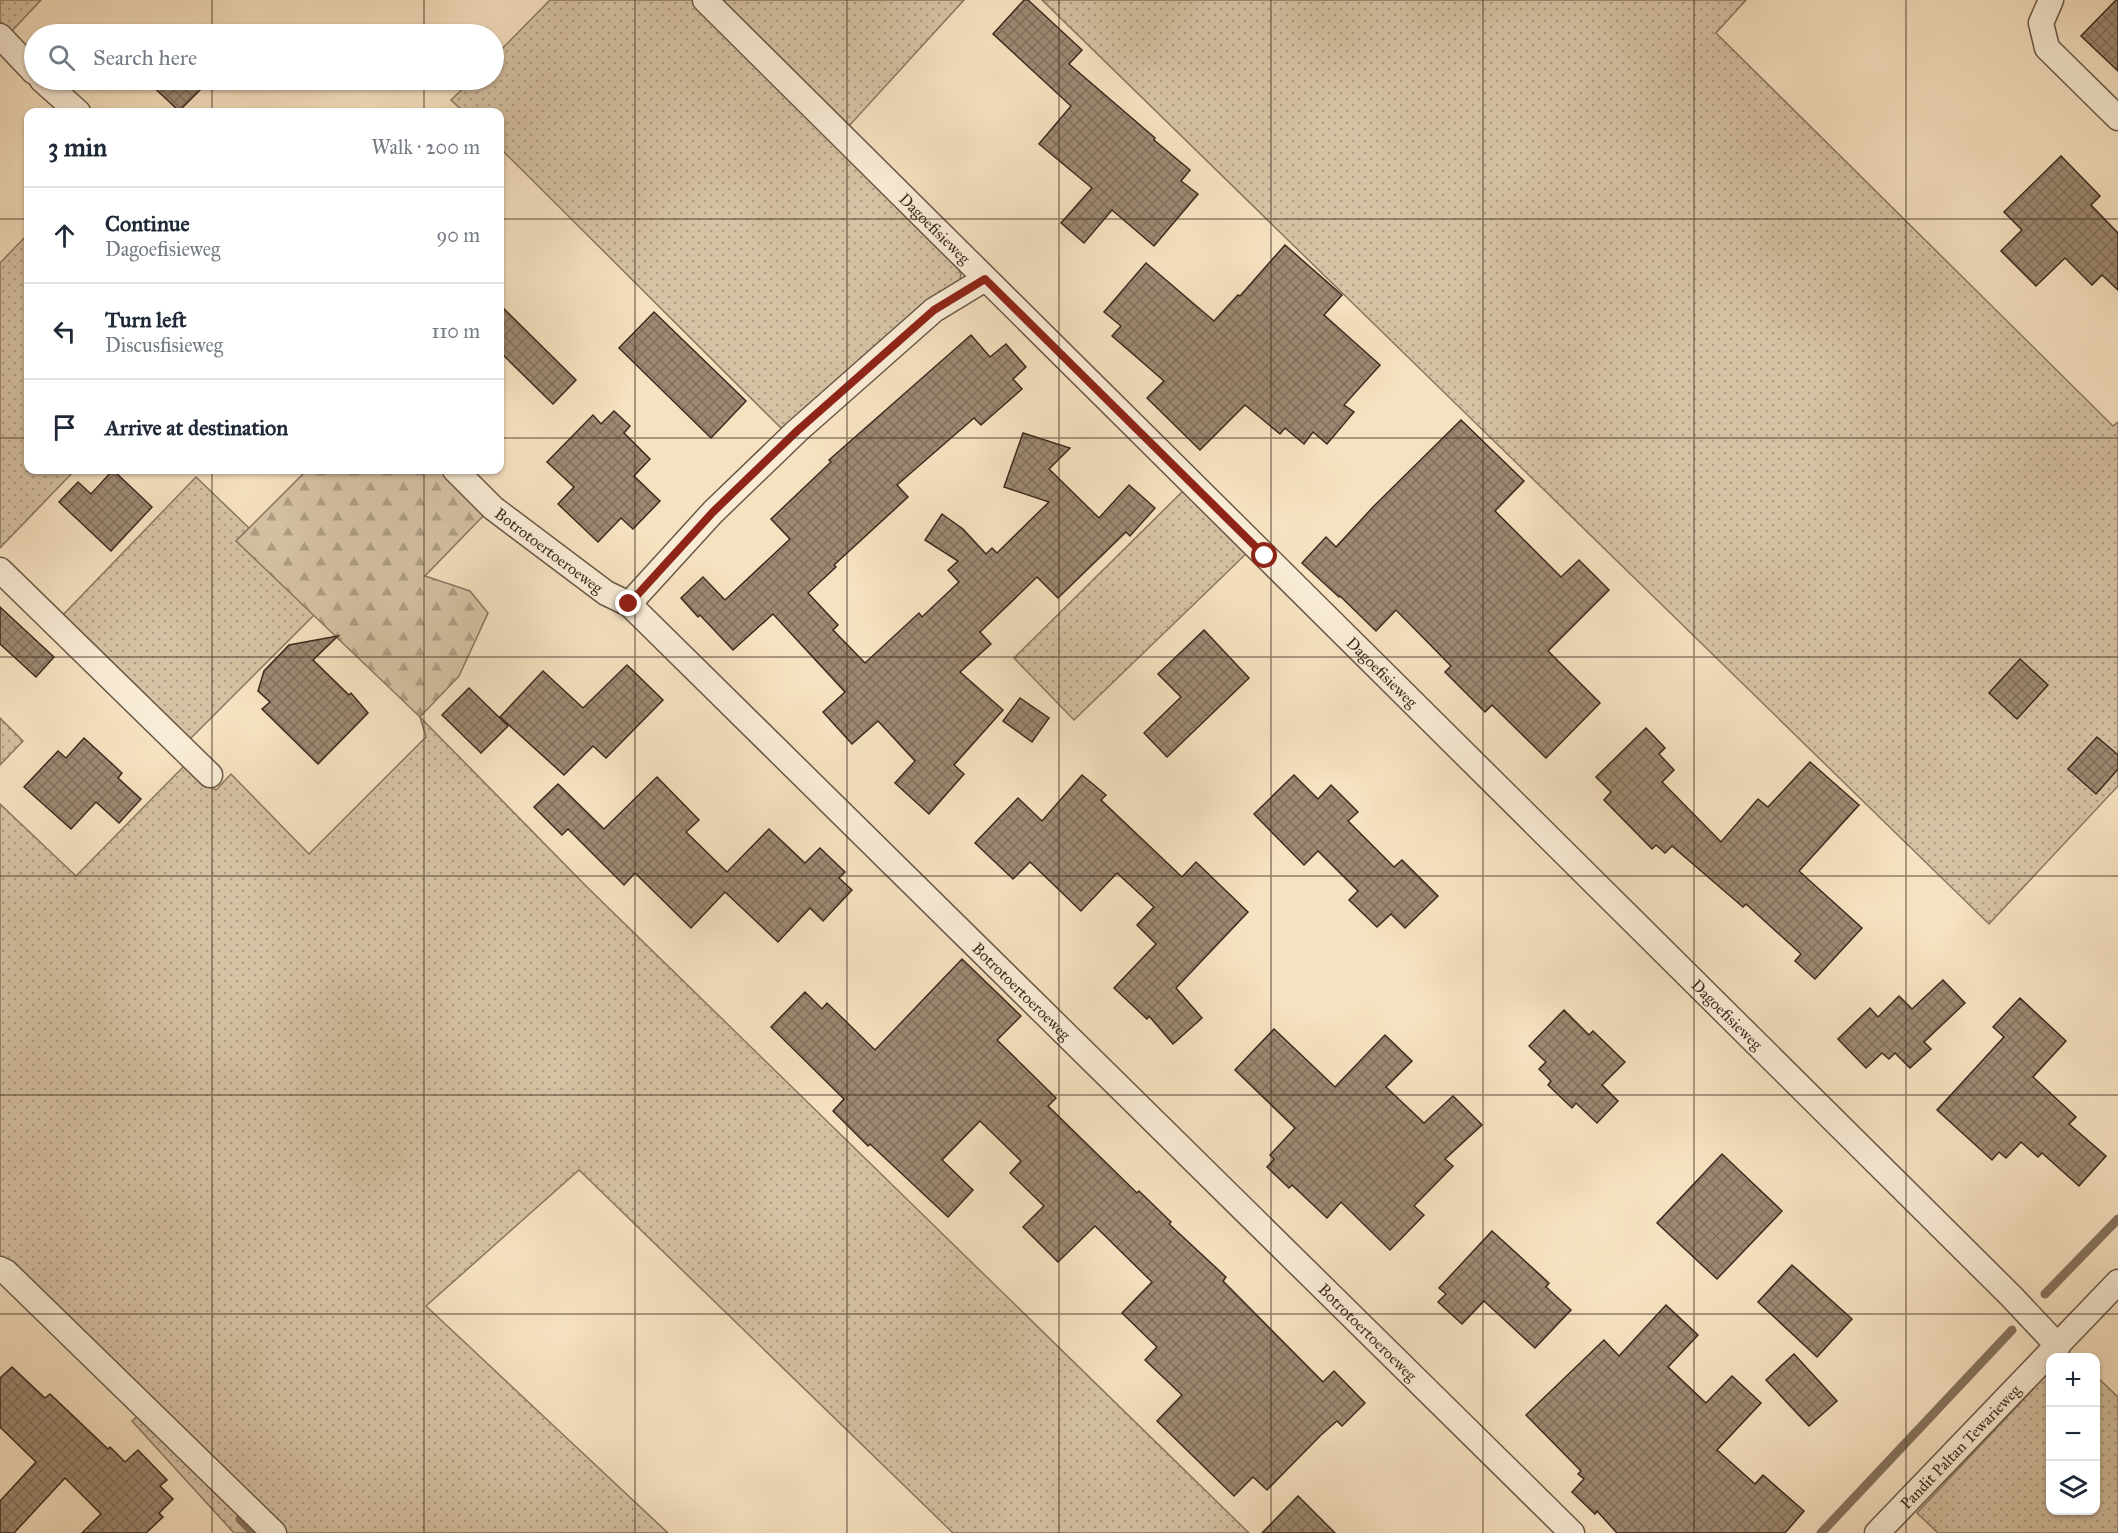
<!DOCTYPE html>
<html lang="en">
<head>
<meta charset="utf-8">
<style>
	:root { --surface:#fff; --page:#f2f2f3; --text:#1f2937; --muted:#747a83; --line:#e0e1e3 }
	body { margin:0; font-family:"IM FELL Great Primer",serif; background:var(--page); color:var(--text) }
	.controls { position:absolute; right:18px; bottom:18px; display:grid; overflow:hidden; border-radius:12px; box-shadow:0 2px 4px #0004 }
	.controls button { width:54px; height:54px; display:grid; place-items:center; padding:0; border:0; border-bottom:2px solid var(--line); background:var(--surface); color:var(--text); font:30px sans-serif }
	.stop { position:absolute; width:18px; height:18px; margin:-14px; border:4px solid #8f2418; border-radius:50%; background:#fff }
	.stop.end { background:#8f2418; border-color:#fff; box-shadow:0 2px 6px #0008 }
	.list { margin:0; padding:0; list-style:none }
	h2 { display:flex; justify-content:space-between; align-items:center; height:78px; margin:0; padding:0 24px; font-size:26px }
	h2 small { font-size:20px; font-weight:400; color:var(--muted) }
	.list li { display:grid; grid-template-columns:39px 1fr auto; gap:18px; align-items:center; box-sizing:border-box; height:96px; padding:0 24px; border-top:2px solid var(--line) }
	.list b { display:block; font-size:22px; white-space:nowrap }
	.list p { margin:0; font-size:20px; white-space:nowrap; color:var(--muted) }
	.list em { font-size:20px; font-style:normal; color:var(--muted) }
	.icon { flex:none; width:33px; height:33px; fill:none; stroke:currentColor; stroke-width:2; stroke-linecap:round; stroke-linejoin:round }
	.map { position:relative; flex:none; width:2118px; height:1533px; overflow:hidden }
	.search { position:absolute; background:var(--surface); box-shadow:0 2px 4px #0004; left:24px; top:24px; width:480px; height:66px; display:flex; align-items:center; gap:15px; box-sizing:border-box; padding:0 21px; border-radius:33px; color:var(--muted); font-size:22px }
	.panel { position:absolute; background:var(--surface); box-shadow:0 2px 4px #0004; left:24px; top:108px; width:480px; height:366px; border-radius:12px }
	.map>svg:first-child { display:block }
	.grass { fill:url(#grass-dots); stroke:#897661; stroke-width:1.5 }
	.forest { fill:url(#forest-firs); stroke:#897661; stroke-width:1.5 }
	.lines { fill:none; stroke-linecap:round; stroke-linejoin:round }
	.stream { stroke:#86735e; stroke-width:9 }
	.building { fill:url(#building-cross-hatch); stroke:#3c2a1e; stroke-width:1.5 }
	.minor-casing { stroke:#6a5846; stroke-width:27 }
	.minor { stroke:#f9ecd6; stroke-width:24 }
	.route { stroke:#8f2418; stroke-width:8 }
	.grid { fill:none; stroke:#3c2a1e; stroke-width:1.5; stroke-opacity:0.55 }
	.labels { text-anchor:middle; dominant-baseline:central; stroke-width:4.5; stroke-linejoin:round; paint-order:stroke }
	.street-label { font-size:16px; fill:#3c2a1e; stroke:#f9ecd6 }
</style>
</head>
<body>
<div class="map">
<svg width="2118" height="1533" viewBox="0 0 2118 1533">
	<defs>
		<pattern id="grass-dots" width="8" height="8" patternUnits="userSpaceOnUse" patternTransform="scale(1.5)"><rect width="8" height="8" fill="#d6c2a4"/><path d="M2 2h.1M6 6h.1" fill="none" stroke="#af9e85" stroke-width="1.8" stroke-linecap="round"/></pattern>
		<pattern id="forest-firs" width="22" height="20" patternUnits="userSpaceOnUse" patternTransform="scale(1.5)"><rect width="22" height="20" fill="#d6c2a4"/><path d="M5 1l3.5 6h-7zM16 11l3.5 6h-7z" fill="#af9e85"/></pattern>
		<pattern id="building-cross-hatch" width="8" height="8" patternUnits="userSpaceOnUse" patternTransform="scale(1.5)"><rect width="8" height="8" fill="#9d8972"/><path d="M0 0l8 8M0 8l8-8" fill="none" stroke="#81705d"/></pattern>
	</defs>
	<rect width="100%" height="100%" fill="#f6e1c0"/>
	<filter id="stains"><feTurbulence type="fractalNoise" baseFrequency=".00333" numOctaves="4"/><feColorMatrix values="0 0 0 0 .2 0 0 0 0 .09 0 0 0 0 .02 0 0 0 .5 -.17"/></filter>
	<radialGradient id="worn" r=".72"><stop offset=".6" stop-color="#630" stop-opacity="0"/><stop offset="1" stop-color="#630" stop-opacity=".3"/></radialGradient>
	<g class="grass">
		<polygon points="0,0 41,0 11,32 0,21"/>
		<polygon points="550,0 692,0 956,262 961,275 957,290 786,433 500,148 500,112 464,112 451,100 472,80 494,80 494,57"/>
		<polygon points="722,0 964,0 849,126"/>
		<polygon points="1042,0 1746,0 1716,33 2113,426 2118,422 2118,786 1989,924"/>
		<polygon points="28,234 28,470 75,470 0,548 0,263"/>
		<polygon points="196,477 249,528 237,541 314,615 187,742 59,619"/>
		<polygon points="1187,487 1249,551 1074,720 1014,658"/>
		<polygon points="420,717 586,886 1249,1533 953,1533 579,1170 426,1306 668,1533 286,1533 11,1265 0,1259 0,804 76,876 187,763 216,790 231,774 309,854 426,737"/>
		<polygon points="0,718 23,741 0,765"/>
		<polygon points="2050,1371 2050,1510 2096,1510 2096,1376 2118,1397 2118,1533 1938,1533 1917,1513"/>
		<polygon points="142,1412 266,1533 234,1533 132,1421"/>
	</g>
	<polygon class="forest" points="307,470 440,470 486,513 425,576 470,591 488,613 459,676 420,717 236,541"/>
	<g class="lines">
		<g class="stream">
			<polyline points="2045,1294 2118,1219"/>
			<polyline points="240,1519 254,1533"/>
			<polyline points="1821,1533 2012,1330"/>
		</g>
	</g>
	<g class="building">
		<polygon points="1024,0 1028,0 1082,50 1069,64 1155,138 1154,140 1190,170 1181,181 1198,194 1154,246 1112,210 1084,243 1061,223 1092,188 1039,144 1071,106 993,34"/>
		<polygon points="2116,0 2118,0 2118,71 2081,36"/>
		<polygon points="146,80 210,80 179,111"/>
		<polygon points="2061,156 2100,196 2091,205 2118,233 2118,290 2102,275 2092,285 2065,258 2036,286 2001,251 2022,230 2004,212"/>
		<polygon points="1285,245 1342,295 1324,315 1380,365 1344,405 1354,412 1327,444 1313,432 1304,444 1285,428 1280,434 1245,405 1200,450 1147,398 1164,381 1112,336 1121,326 1104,312 1146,263 1214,321 1238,295 1240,296"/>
		<polygon points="500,305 576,380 553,404 500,352"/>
		<polygon points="654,312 746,401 711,438 619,348"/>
		<polygon points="971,335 990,357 1006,344 1026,367 1013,379 1022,389 981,425 974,418 897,485 908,497 834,565 836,567 808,593 838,625 833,630 865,663 919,613 922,617 959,582 948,570 958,561 925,540 942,514 963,529 986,554 992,548 997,553 1049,502 1004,487 1023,433 1070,448 1049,469 1099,518 1129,485 1155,508 1130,536 1126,532 1058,598 1037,577 980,632 991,644 960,672 1003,710 954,765 964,774 929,814 895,783 915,761 878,721 852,744 823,712 845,692 773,614 733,650 700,615 698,617 681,598 703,577 725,600 790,539 771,519 831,462 829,460"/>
		<polygon points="614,411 630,426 624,433 650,459 634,476 660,501 633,529 621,518 598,542 558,504 574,487 547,462 593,415 601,424"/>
		<polygon points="1461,420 1524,481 1495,511 1561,577 1579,560 1609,590 1548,651 1600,703 1546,758 1492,705 1485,712 1445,672 1451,666 1396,610 1376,631 1340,596 1339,597 1302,563 1326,537 1336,547 1374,506"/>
		<polygon points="113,470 152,507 111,551 59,502 78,482 91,494"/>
		<polygon points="0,607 54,657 36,677 0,644"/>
		<polygon points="1204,630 1249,678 1167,757 1144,733 1181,697 1158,674"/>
		<polygon points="338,636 313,660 349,695 351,693 368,713 318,764 262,709 270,702 258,691 264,671 289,645"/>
		<polygon points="2020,659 2048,685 2017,719 1989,693"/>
		<polygon points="627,665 663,700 606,758 593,746 564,775 500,717 543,671 583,708"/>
		<polygon points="469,688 508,726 481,753 442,715"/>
		<polygon points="1020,698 1049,718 1032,742 1003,721"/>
		<polygon points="1646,728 1665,748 1659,754 1674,770 1662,782 1721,842 1758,799 1768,807 1810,762 1859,805 1799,871 1862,928 1815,979 1795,961 1801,954 1746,904 1743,907 1672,846 1665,853 1656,845 1652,849 1604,800 1611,792 1596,777"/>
		<polygon points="2097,737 2118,755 2118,769 2096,794 2068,769"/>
		<polygon points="84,738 122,773 118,778 141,799 119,823 96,802 71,829 24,787 58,751 66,758"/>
		<polygon points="1082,775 1106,795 1101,800 1182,877 1196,862 1248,912 1176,988 1202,1018 1173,1044 1149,1016 1147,1019 1114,988 1156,944 1137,925 1154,907 1117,873 1081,911 1030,862 1013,879 975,843 1018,798 1042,821"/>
		<polygon points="1294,775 1318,799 1331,785 1358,812 1348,821 1394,867 1402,860 1438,896 1405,928 1391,914 1377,927 1349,900 1358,891 1318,851 1304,865 1254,814"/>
		<polygon points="657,777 699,820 686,832 727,872 769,829 805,863 820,848 845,872 839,878 852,890 823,921 810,908 778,942 725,892 691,928 635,873 624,885 568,829 562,835 534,807 558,784 604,829"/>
		<polygon points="962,959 1021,1016 997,1040 1056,1098 1048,1106 1137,1193 1139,1191 1171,1222 1169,1224 1226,1277 1223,1281 1323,1382 1334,1371 1365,1403 1342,1426 1337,1421 1321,1435 1267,1490 1253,1477 1234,1496 1157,1421 1182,1395 1145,1360 1157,1347 1122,1313 1152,1282 1095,1226 1058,1262 1023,1227 1044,1206 1010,1173 1021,1161 980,1121 942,1160 973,1190 948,1217 870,1144 868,1146 833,1111 844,1099 771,1027 805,992 822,1009 827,1003 875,1050"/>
		<polygon points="1943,980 1965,1003 1924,1042 1931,1049 1910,1068 1895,1053 1889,1059 1882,1053 1866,1068 1838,1039 1870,1008 1878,1017 1899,996 1912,1009"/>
		<polygon points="2020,998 2066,1041 2033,1077 2076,1117 2069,1124 2106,1156 2079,1186 2042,1153 2038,1157 2021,1142 2006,1158 1999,1152 1992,1160 1937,1110 2004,1037 1993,1027"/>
		<polygon points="1564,1010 1589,1035 1593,1031 1625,1062 1602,1085 1618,1101 1597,1123 1576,1103 1572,1108 1548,1085 1551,1081 1539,1069 1546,1062 1529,1046"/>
		<polygon points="1274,1029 1335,1087 1385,1035 1412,1061 1386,1087 1424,1123 1453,1096 1482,1125 1445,1159 1453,1166 1414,1206 1424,1215 1390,1250 1341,1202 1327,1218 1292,1185 1289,1188 1267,1167 1274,1159 1270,1155 1295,1128 1235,1070"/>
		<polygon points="1722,1154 1782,1211 1717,1279 1657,1223"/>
		<polygon points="1492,1231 1549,1283 1546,1287 1571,1310 1535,1348 1484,1301 1462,1324 1438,1302 1446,1294 1439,1288"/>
		<polygon points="1792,1265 1852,1319 1817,1357 1758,1302"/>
		<polygon points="1666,1305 1698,1335 1668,1367 1706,1403 1732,1376 1761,1403 1717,1450 1755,1484 1763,1475 1804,1511 1785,1533 1617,1533 1597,1511 1595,1514 1572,1492 1584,1479 1578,1474 1581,1471 1526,1415 1604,1340 1619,1356"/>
		<polygon points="1794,1354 1837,1401 1809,1426 1766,1380"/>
		<polygon points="12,1367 45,1398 50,1394 108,1449 110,1447 125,1462 138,1450 167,1480 160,1486 173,1499 159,1513 163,1517 146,1533 82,1533 101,1514 65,1478 14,1533 0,1533 0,1501 36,1462 0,1427 0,1378"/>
		<polygon points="1298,1496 1335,1533 1262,1533"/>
	</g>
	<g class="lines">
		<g class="minor-casing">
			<g id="minor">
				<path id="s1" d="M 705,0 L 2011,1296 L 2058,1346"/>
				<polyline points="2051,0 2041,23 2047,48 2118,118"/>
				<polyline points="0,36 34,72"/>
				<polyline points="42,80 78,112"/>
				<path id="s2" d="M 455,470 L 493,508 L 606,593 L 629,604 L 1572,1533"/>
				<polyline points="0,570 210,775"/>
				<polyline points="629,604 713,512 797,431 934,310 985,279"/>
				<polyline points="0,1269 6,1272 274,1533"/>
				<path id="s3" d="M 1877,1533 L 2118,1282"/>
			</g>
		</g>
		<use href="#minor" class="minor"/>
	</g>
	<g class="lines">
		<polyline class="route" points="629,604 713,512 797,431 934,310 985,279 1265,556"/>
	</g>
	<path class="grid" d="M 212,0 L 212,34M 424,0 L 424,34M 635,0 L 635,1533M 847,0 L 847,1533M 1059,0 L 1059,1533M 1271,0 L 1271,1533M 1483,0 L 1483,1533M 1694,0 L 1694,1533M 1906,0 L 1906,1533M 212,80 L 212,112M 424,80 L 424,112M 0,219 L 28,219M 500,219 L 2118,219M 0,438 L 28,438M 500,438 L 2118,438M 212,470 L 212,1533M 424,470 L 424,1533M 0,657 L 2118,657M 0,876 L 2118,876M 0,1095 L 2118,1095M 0,1314 L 2118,1314"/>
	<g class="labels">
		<g class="street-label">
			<text stroke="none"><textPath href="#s1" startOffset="324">Dagoefisieweg</textPath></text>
			<text stroke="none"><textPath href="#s2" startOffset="124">Botrotoertoeroeweg</textPath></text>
			<text stroke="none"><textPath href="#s1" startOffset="954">Dagoefisieweg</textPath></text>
			<text stroke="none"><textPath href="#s2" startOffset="772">Botrotoertoeroeweg</textPath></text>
			<text stroke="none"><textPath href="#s1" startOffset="1440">Dagoefisieweg</textPath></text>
			<text stroke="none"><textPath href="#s2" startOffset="1258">Botrotoertoeroeweg</textPath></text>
			<text stroke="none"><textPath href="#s3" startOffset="120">Pandit Paltan Tewarieweg</textPath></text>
		</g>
	</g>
	<rect width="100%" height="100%" filter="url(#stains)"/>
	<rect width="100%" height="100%" fill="url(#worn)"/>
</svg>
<div class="controls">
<button>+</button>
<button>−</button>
<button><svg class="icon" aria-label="layers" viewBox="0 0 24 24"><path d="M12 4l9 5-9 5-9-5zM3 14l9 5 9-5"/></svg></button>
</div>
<div class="stop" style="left:1265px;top:556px"></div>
<div class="stop end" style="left:629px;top:604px"></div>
<div class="search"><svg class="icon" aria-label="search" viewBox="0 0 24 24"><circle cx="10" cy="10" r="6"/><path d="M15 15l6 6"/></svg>Search here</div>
<section class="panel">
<h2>3 min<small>Walk · 200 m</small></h2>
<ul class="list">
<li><svg class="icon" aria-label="ahead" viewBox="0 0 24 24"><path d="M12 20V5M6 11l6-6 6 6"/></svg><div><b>Continue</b><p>Dagoefisieweg</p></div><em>90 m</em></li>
<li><svg class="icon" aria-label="left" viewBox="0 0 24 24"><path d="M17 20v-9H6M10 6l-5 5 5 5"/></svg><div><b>Turn left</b><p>Discusfisieweg</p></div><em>110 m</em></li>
<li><svg class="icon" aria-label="arrive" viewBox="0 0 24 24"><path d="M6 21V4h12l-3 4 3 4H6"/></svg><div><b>Arrive at destination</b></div></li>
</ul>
</section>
</div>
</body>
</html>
